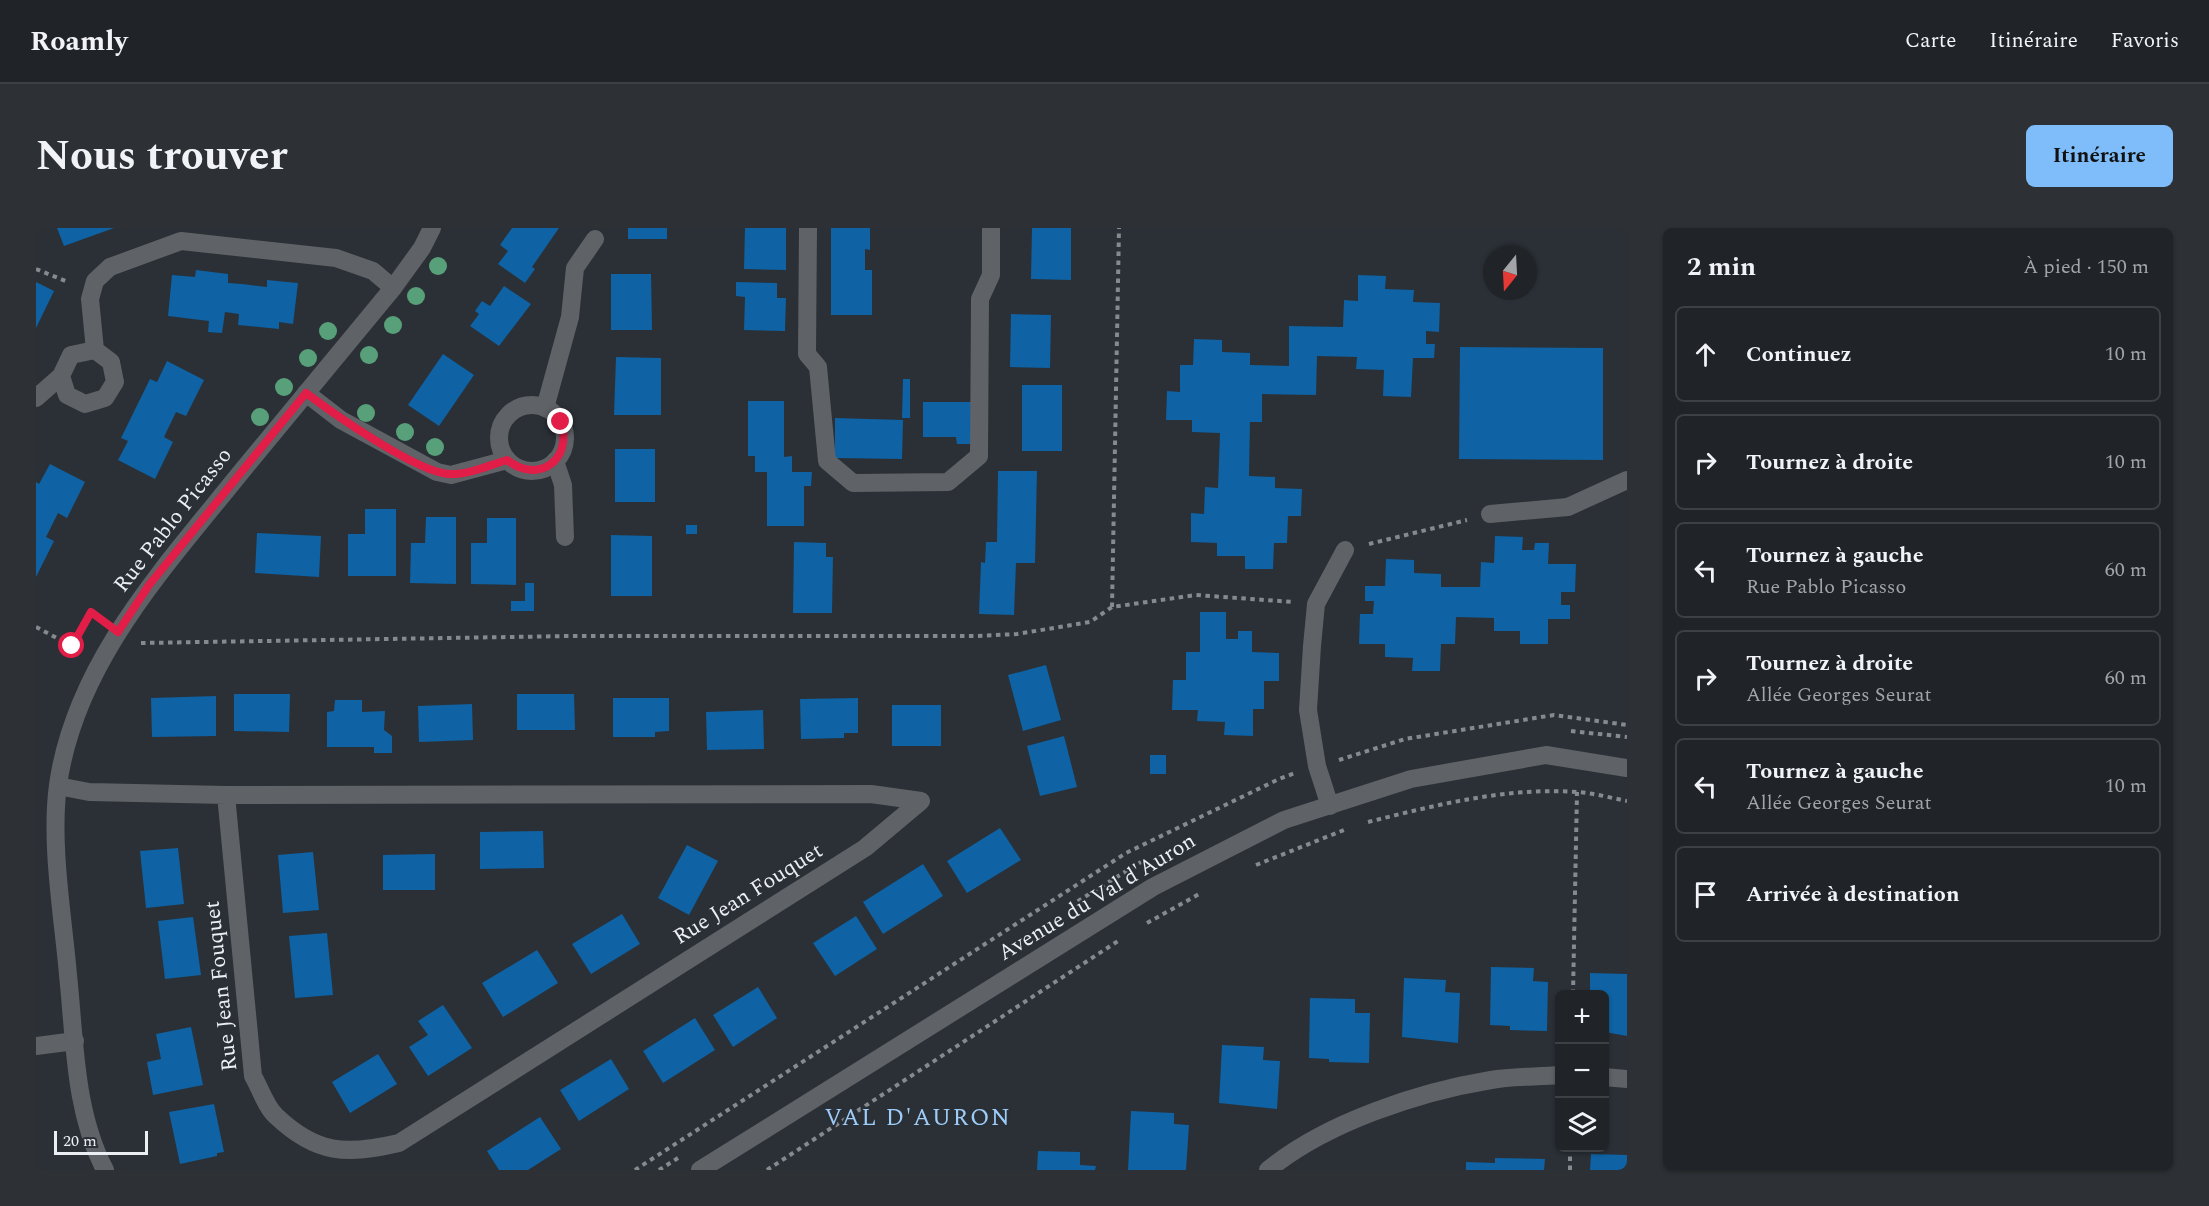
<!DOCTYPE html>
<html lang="fr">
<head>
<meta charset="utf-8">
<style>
	:root { --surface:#202428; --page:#2d3034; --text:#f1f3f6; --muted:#a2a4a8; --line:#3d4145; --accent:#7ebdf9 }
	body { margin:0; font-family:Spectral,serif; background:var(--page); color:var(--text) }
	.controls { position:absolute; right:18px; bottom:18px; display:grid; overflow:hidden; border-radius:9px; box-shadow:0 2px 4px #0004 }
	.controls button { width:54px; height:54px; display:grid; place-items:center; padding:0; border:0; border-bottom:2px solid var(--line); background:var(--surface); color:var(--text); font:30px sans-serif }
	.compass { position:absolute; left:1447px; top:18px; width:54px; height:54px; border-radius:50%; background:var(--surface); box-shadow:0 2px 4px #0004; rotate:198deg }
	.scale { position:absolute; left:18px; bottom:15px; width:94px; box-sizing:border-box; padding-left:6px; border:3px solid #ebeff3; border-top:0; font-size:16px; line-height:21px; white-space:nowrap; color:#ebeff3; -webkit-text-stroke:4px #2a3036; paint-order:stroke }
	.stop { position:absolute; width:18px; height:18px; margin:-14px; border:4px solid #e11d48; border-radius:50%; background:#fff }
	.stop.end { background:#e11d48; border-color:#fff; box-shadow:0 2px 6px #0008 }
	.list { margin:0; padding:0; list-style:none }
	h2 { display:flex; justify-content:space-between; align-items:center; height:78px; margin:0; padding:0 24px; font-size:26px }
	h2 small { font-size:20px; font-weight:400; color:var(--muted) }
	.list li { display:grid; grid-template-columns:39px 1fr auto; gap:18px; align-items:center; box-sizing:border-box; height:96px; margin:0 12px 12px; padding:0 12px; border:2px solid var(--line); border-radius:9px }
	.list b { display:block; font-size:22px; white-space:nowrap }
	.list p { margin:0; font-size:20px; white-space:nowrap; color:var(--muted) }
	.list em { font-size:20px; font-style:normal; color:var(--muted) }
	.icon { flex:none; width:33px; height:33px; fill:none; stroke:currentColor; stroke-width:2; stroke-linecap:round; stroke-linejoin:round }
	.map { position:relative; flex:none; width:1591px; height:942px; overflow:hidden; border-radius:9px }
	header { display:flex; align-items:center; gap:36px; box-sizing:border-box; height:84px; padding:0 30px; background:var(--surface); border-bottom:2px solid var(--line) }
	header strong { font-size:28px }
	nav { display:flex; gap:33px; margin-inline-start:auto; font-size:21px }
	.intro { display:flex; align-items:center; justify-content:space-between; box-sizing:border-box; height:144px; padding:0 36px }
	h1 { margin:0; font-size:42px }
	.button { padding:15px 27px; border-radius:9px; background:var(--accent); color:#111; font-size:21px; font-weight:700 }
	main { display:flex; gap:36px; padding:0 36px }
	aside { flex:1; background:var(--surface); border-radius:9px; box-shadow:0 2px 4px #0004 }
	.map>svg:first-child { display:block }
	.building { fill:#0f62a3 }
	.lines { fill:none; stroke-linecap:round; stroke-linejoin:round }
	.path { stroke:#858a8f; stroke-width:4; stroke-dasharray:4.5 4.5; stroke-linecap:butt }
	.street { stroke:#5f6266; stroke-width:18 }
	.tree { fill:#58a079 }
	.route { stroke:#e11d48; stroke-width:8 }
	.labels { text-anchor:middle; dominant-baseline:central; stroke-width:4.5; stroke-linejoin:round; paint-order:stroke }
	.street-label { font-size:22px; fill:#ebeff3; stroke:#2a3036 }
	.neighbourhood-label { font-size:24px; letter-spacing:1.5px; fill:#9dccf9; stroke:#2a3036 }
</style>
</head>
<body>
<header>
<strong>Roamly</strong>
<nav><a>Carte</a><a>Itinéraire</a><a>Favoris</a></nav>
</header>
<div class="intro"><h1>Nous trouver</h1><a class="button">Itinéraire</a></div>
<main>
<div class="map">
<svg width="1591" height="942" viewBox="0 0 1591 942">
	<rect width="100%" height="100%" fill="#2a3036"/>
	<g class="building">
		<polygon points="21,0 78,0 28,18"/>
		<polygon points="476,0 523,0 496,39 499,41 489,55 462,36 472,23 464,17"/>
		<rect x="592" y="0" width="39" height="11"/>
		<polygon points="709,0 750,0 750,42 708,41"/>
		<polygon points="795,0 834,0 834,22 829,21 829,42 836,42 836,87 795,87"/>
		<polygon points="996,0 1035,0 1035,52 995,51"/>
		<polygon points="160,42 192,46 192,55 206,56 231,59 231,52 262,55 257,96 243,94 243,101 202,97 203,86 189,84 186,105 172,104 173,93 132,88 136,47 159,49"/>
		<polygon points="575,46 615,46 616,102 575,102"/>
		<polygon points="1322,47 1350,48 1349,61 1378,62 1377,74 1404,75 1403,104 1390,103 1390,116 1399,116 1398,130 1377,130 1375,169 1347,168 1348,142 1320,141 1321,129 1281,128 1280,167 1226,166 1226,194 1214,194 1213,248 1239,249 1239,260 1266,261 1265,288 1252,288 1251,315 1238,315 1237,341 1209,341 1209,328 1181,328 1181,315 1155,314 1155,285 1168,286 1169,259 1182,260 1184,205 1156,204 1156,192 1130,192 1131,163 1144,164 1144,137 1157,137 1158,111 1186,112 1186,124 1214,125 1214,137 1253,138 1253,98 1307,99 1308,72 1322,73"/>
		<polygon points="0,54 18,63 0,100"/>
		<polygon points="700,54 741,55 741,70 750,70 749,103 708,102 709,69 700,68"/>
		<polygon points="468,58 495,76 463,118 434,98 443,86 439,83 446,73 454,78"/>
		<polygon points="975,86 1015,87 1014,140 974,139"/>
		<polygon points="1424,119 1567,120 1567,232 1423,231"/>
		<polygon points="407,126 438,147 403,198 372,177"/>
		<polygon points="580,129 625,130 625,187 578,187"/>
		<polygon points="131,133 168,152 150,188 140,184 128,209 137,214 119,251 82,232 92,213 85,210 114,151 121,154"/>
		<polygon points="867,151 874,151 874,190 866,190"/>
		<rect x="986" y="157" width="40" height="66"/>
		<polygon points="712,173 748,173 748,229 756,228 756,244 776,244 775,258 768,258 768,298 731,298 731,244 719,244 719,228 712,228"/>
		<polygon points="887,174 937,174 938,216 921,216 920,209 887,209"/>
		<polygon points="799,190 867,192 866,231 799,230"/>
		<rect x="579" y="221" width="40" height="53"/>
		<polygon points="14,236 49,254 31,290 22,285 10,309 18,313 0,349 0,254 3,256"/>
		<polygon points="962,243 1001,243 999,335 980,335 978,387 943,386 945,334 949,335 950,314 961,314"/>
		<polygon points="329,281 360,281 360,348 312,348 312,306 329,306"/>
		<polygon points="390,289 420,289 420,356 374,355 375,315 389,315"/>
		<polygon points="451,290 480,290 480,357 435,356 435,315 451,315"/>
		<rect x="650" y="297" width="11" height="9"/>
		<polygon points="221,305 285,308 283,349 219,345"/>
		<polygon points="575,307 616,308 616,368 575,368"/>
		<polygon points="1459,308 1487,309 1486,322 1498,322 1499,315 1513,315 1512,336 1540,336 1539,364 1525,364 1525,377 1534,377 1534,391 1512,391 1512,416 1484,416 1484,403 1458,403 1458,390 1420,389 1419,416 1405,416 1404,443 1376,443 1377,430 1349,429 1349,416 1323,416 1324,386 1337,386 1338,373 1329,373 1329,358 1349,358 1350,331 1378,332 1378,345 1405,346 1405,359 1444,359 1445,334 1458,335"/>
		<polygon points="758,314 790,315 790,329 797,329 796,385 757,385"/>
		<polygon points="489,355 498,355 498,383 475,383 475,373 489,373"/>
		<polygon points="1164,384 1190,384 1190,411 1202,411 1202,403 1216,403 1216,424 1243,425 1243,453 1228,453 1228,481 1217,481 1217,508 1188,507 1189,494 1161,493 1162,482 1136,482 1137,452 1150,452 1150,424 1164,424"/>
		<polygon points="1010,437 1025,492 987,503 972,447"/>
		<polygon points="198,466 254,466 253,504 198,503"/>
		<polygon points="481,466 538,466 539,502 481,502"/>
		<polygon points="180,468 180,508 116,509 115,470"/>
		<polygon points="577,470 633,470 633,503 619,504 619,509 577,509"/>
		<polygon points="822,470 822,505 808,505 808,510 765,511 764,471"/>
		<polygon points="299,472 326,472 326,484 349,483 348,502 356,508 356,525 338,525 338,519 291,519 291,484 298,483"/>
		<polygon points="436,476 437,512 383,514 382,478"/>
		<rect x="856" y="477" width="49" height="41"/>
		<polygon points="727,482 728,521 671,522 670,484"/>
		<polygon points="1028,508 1041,559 1004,568 991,518"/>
		<rect x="1114" y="527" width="16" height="19"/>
		<polygon points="964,600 985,632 931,665 911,633"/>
		<polygon points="507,603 508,640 444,641 444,604"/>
		<polygon points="651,617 682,633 653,687 622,670"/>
		<polygon points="142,620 148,676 110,680 104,623"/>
		<polygon points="277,624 283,682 247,685 242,627"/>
		<polygon points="399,626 399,662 347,662 347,627"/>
		<polygon points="887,636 907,668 847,706 827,674"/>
		<polygon points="586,686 604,716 555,746 536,716"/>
		<polygon points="820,688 841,721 799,748 777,715"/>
		<polygon points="157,689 165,747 129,751 122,693"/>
		<polygon points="291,705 297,767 259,770 253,708"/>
		<polygon points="501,722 522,755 467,789 446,755"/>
		<polygon points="1455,739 1498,740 1497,753 1512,754 1511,803 1474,802 1474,798 1454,797"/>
		<polygon points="1554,745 1591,746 1591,808 1569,804 1569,766 1554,766"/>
		<polygon points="1368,750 1410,752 1409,764 1424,765 1422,815 1366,809"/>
		<polygon points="722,759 741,790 697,819 677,787"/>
		<polygon points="1274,770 1319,771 1319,785 1334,785 1333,835 1293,834 1293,831 1273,830"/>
		<polygon points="407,777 436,820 392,848 373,819 392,807 382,793"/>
		<polygon points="659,790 679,822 627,855 607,823"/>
		<polygon points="155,799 167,857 117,867 111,834 125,831 120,806"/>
		<polygon points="1186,817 1228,819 1227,832 1244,833 1241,881 1183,875"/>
		<polygon points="342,826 361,856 314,885 296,854"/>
		<polygon points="575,831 593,861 543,893 524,862"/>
		<polygon points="178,876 188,924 181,925 181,928 144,936 133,884"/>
		<polygon points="1095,883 1138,885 1138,896 1153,897 1150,942 1092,942"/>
		<polygon points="504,889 525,921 492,942 463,942 451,923"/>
		<polygon points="1002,923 1044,924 1044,937 1060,938 1059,942 1001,942"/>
		<polygon points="1555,926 1591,927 1591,942 1554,942"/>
		<polygon points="1459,930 1509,931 1508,942 1430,942 1430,934 1459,935"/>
	</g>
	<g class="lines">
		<g class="path">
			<polyline points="0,41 32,54"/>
			<polyline points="1333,316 1431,292"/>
			<polyline points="1076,379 1083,0"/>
			<polyline points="0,399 36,418 55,384 63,390"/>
			<polyline points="105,415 535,408 941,408 981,406 1054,394 1076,379 1160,367 1257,374"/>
			<polyline points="1535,503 1591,509"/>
			<polyline points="1303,532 1369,511 1518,487 1591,497"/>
			<path d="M 1332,594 C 1400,577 1470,559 1541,564 C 1558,565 1575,570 1591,573"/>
			<polyline points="1220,637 1308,602"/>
			<polyline points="1034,678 1105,634"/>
			<polyline points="1111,695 1165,665"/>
			<polyline points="1537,766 1541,564"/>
			<polyline points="599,942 1090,625 1243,551 1259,545"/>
			<polyline points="623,942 642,930"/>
			<polyline points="731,942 1082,713"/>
			<polyline points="1534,942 1534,920"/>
		</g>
		<g class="street">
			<polyline points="772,0 771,126 782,139 791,233 817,255 912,254 943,228 944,71 955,47 955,0"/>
			<polyline points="59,122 54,71 59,53 74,39 145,13 300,30 337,43 357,60"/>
			<polyline points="270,165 305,192 401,244 415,247 471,232"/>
			<polyline points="0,170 25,148 35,127 59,122 75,134 79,154 69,170 49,176 31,167 25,148"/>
			<circle cx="496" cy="210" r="33"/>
			<polyline points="509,180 534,89 539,40 559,11"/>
			<polyline points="519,233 527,257 529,309"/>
			<polyline points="1454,286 1532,279 1591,252"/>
			<path d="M 22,558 L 53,564 L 190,567 L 835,566 L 885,573 L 829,620 L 363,915 C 311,927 281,927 240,888 C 230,879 224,860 217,848 L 190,567"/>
			<polyline points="1294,578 1281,538 1272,482 1276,418 1280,376 1309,322"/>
			<polyline points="0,818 39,813"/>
			<polyline points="1568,849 1591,851"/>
			<path d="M 69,942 C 38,883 39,812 32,747 C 27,688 14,616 22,557 C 39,436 127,341 201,249 C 253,186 305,123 357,60 L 386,20 L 396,0"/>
			<polyline points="664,942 1117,659 1248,592 1375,551 1510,527 1591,540"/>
			<path d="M 1232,942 C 1289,895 1382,864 1455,852 C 1477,848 1501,849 1524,847"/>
		</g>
	</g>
	<g class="tree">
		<circle cx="402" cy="38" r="9"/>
		<circle cx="380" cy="68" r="9"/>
		<circle cx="357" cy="97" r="9"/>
		<circle cx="292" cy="103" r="9"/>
		<circle cx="333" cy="127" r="9"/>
		<circle cx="272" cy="130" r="9"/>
		<circle cx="248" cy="159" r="9"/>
		<circle cx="330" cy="185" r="9"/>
		<circle cx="224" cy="189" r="9"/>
		<circle cx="369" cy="204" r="9"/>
		<circle cx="399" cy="219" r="9"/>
	</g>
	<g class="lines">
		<path class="route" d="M 36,418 L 55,384 L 82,404 L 113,357 L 270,165 C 298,186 380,244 413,246 C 432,247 454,237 471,232 C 503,257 537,231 525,194"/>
	</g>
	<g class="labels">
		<g class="street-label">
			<text transform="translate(137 292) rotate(-52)">Rue Pablo Picasso</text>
			<text transform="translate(712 666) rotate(-32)">Rue Jean Fouquet</text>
			<text transform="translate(1061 669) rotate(-31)">Avenue du Val d'Auron</text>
			<text transform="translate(185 758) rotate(-96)">Rue Jean Fouquet</text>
		</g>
		<g class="neighbourhood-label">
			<text x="882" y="890">VAL D'AURON</text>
		</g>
	</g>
</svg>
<div class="controls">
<button>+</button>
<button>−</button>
<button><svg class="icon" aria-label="layers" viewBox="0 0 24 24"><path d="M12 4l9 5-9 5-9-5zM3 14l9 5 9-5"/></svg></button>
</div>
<svg class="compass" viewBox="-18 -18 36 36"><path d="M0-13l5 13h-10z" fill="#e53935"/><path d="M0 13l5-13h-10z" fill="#a2a4a8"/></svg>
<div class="scale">20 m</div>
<div class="stop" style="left:36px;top:418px"></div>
<div class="stop end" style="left:525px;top:194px"></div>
</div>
<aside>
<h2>2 min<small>À pied · 150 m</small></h2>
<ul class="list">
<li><svg class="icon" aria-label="ahead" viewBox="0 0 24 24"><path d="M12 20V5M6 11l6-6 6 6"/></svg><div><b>Continuez</b></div><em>10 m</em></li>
<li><svg class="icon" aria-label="right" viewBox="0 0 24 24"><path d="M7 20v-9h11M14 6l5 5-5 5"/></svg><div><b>Tournez à droite</b></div><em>10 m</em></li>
<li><svg class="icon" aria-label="left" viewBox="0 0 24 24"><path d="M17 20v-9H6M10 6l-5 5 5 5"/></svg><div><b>Tournez à gauche</b><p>Rue Pablo Picasso</p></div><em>60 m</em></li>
<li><svg class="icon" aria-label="right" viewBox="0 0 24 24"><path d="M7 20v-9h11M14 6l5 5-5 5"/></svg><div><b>Tournez à droite</b><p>Allée Georges Seurat</p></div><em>60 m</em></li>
<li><svg class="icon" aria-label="left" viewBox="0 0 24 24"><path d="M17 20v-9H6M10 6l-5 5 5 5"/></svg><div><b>Tournez à gauche</b><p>Allée Georges Seurat</p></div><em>10 m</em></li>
<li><svg class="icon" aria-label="arrive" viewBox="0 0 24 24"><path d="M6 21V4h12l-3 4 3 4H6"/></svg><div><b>Arrivée à destination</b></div></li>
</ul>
</aside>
</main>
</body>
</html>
